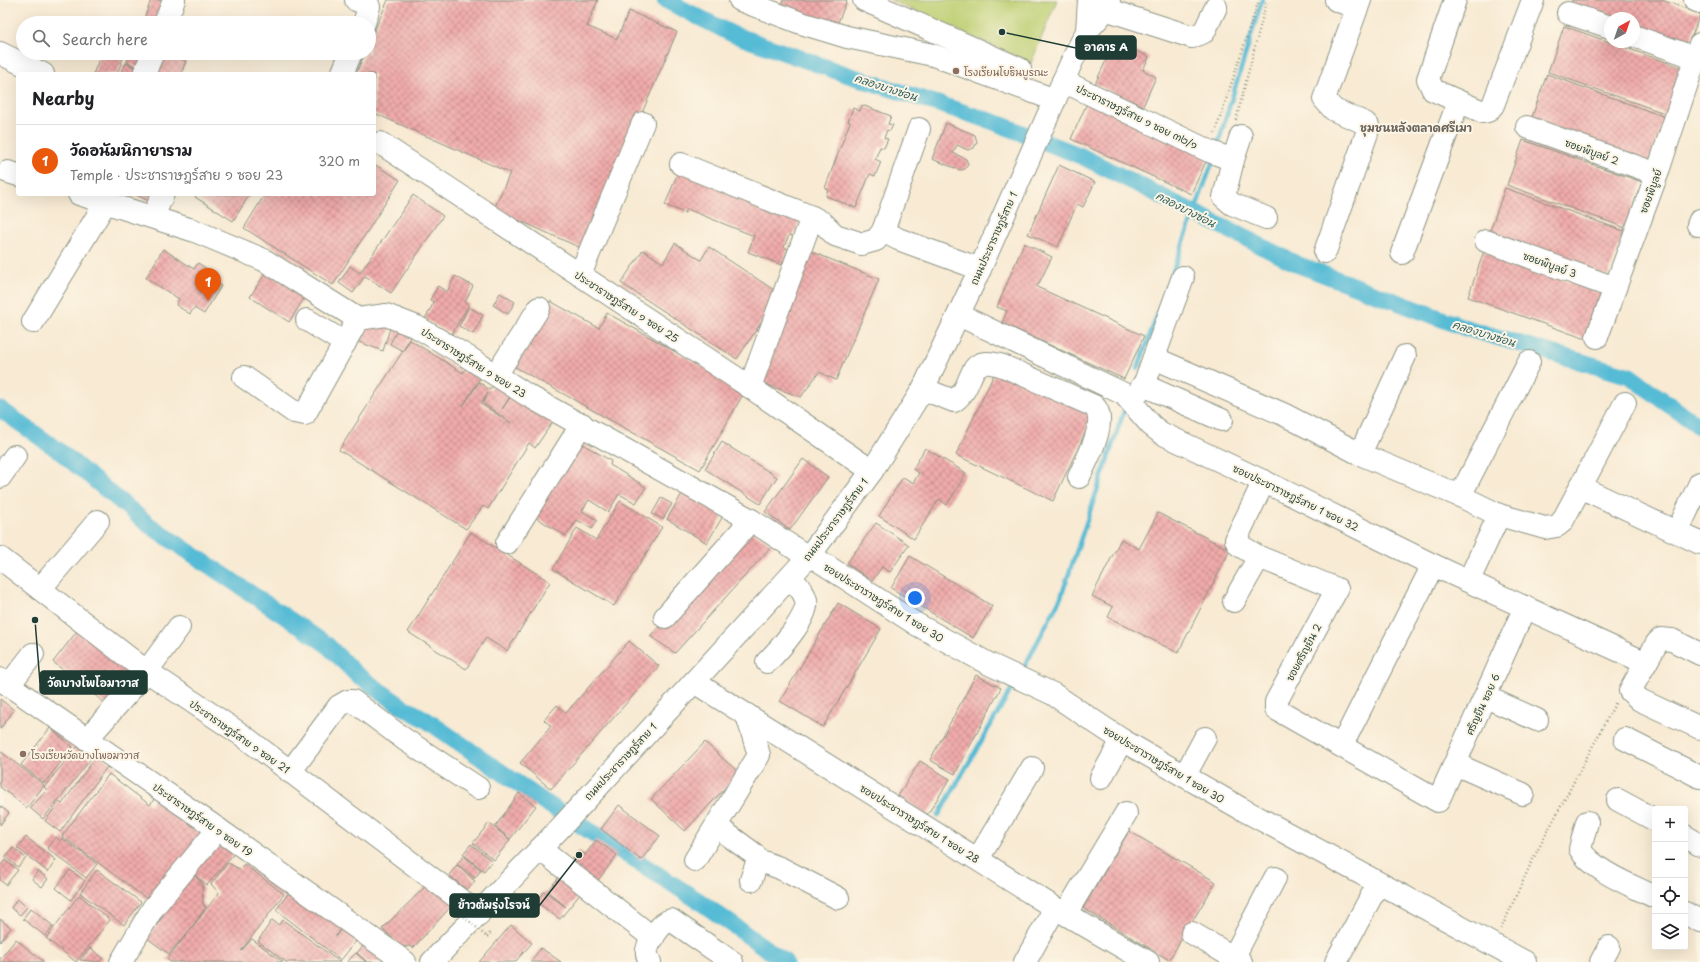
<!DOCTYPE html>
<html lang="en">
<head>
<meta charset="utf-8">
<style>
	:root { --surface:#fff; --page:#f2f2f2; --text:#202124; --muted:#757577; --line:#e0e0e0; --accent:#ea580c }
	body { margin:0; font-family:"Playpen Sans","Playpen Sans Thai",sans-serif; background:var(--page); color:var(--text) }
	.controls { position:absolute; right:12px; bottom:12px; display:grid; overflow:hidden; border-radius:4px; box-shadow:0 4px 16px #0002 }
	.controls button { width:36px; height:36px; display:grid; place-items:center; padding:0; border:0; border-bottom:1px solid var(--line); background:var(--surface); color:var(--text); font:20px sans-serif }
	.compass { position:absolute; left:1604px; top:12px; width:36px; height:36px; border-radius:50%; background:var(--surface); box-shadow:0 4px 16px #0002; rotate:40deg }
	.you { position:absolute; left:915px; top:598px; width:14px; height:14px; margin:-10px; border:3px solid #fff; border-radius:50%; background:#1a73e8; box-shadow:0 0 0 6px #1a73e833 }
	.badge { display:grid; place-items:center; width:26px; height:26px; border-radius:50%; background:var(--accent); color:#fff; font-size:13px; font-weight:700 }
	.pin { position:absolute; translate:-50% -33px; filter:drop-shadow(0 1px 2px #0008) }
	.pin::after { content:''; position:absolute; top:21px; width:14px; height:12px; background:inherit; clip-path:polygon(0 0,100% 0,50% 100%) }
	.list { margin:0; padding:0; list-style:none }
	h2 { display:flex; justify-content:space-between; align-items:center; height:52px; margin:0; padding:0 16px; font-size:17px }
	h2 small { font-size:13px; font-weight:400; color:var(--muted) }
	.list li { display:grid; grid-template-columns:26px 1fr auto; gap:12px; align-items:center; box-sizing:border-box; height:72px; padding:0 16px; border-top:1px solid var(--line) }
	.list b { display:block; font-size:15px; white-space:nowrap }
	.list p { margin:0; font-size:13px; white-space:nowrap; color:var(--muted) }
	.list em { font-size:13px; font-style:normal; color:var(--muted) }
	.icon { flex:none; width:22px; height:22px; fill:none; stroke:currentColor; stroke-width:2; stroke-linecap:round; stroke-linejoin:round }
	.map { position:relative; flex:none; width:1700px; height:962px; overflow:hidden }
	.search { position:absolute; background:var(--surface); box-shadow:0 4px 16px #0002; left:16px; top:16px; width:360px; height:44px; display:flex; align-items:center; gap:10px; box-sizing:border-box; padding:0 14px; border-radius:22px; color:var(--muted); font-size:15px }
	.panel { position:absolute; background:var(--surface); box-shadow:0 4px 16px #0002; left:16px; top:72px; width:360px; height:124px; border-radius:4px }
	.map>svg:first-child { display:block }
	.pitch { fill:#bdcf72; stroke:#6e8653 }
	.lines { fill:none; stroke-linecap:round; stroke-linejoin:round }
	.stream { stroke:#57bbd5; stroke-width:4.5 }
	.canal { stroke:#57bbd5; stroke-width:17 }
	.building { fill:url(#building-cross-hatch); fill-rule:evenodd }
	.minor-casing { stroke:#8c9484; stroke-width:24 }
	.major-casing { stroke:#8c9484; stroke-width:24 }
	.path { stroke:#8c9484; stroke-width:2.5; stroke-dasharray:1 3; stroke-linecap:butt }
	.minor { stroke:#fff; stroke-width:22 }
	.major { stroke:#fff; stroke-width:22 }
	.path-bridge { stroke:#8c9484; stroke-width:2.5; stroke-dasharray:1 3; stroke-linecap:butt }
	.education-dot { fill:#8d6e63; stroke:#fcf5e5; stroke-width:1.5 }
	.labels { text-anchor:middle; dominant-baseline:central; stroke-width:4; stroke-linejoin:round; paint-order:stroke }
	.education-label { font-size:10px; fill:#785e54; stroke:#fcf5e5; text-anchor:start }
	.street-label { font-size:10px; fill:#1f3d34; stroke:#fcf5e5 }
	.water-label { font-size:11px; font-style:italic; fill:#2d5c5c; stroke:#fcf5e5 }
	.neighbourhood-label { font-size:11px; font-weight:bold; fill:#68645d; stroke:#fcf5e5 }
	.leader { fill:none; stroke:#1f3d34; stroke-width:1.5 }
	.callout-dot { fill:#1f3d34; stroke:#fcf5e5; stroke-width:1.5 }
	.callout { fill:#1f3d34; stroke:#1f3d34; stroke-width:1.5 }
	.callout-label { font-size:11px; text-anchor:middle; font-weight:bold; fill:#fff }
</style>
</head>
<body>
<div class="map">
<svg width="1700" height="962" viewBox="0 0 1700 962">
	<defs>
		<pattern id="building-cross-hatch" width="8" height="8" patternUnits="userSpaceOnUse"><rect width="8" height="8" fill="#f0abaa"/><path d="M0 0l8 8M0 8l8-8" fill="none" stroke="#c28c8b"/></pattern>
	</defs>
	<rect width="100%" height="100%" fill="#fcf5e5"/>
	<filter id="ink" filterUnits="userSpaceOnUse"><feTurbulence type="fractalNoise" baseFrequency=".025" numOctaves="2"/><feDisplacementMap in="SourceGraphic" scale="8" xChannelSelector="R" yChannelSelector="G"/><feConvolveMatrix kernelMatrix="1 2 1 2 8 2 1 2 1" color-interpolation-filters="sRGB"/></filter>
	<filter id="wash" filterUnits="userSpaceOnUse"><feTurbulence type="fractalNoise" baseFrequency=".012" numOctaves="4" result="noise"/><feDisplacementMap in="SourceGraphic" scale="16" xChannelSelector="R" yChannelSelector="G"/><feGaussianBlur stdDeviation="0.9" result="paint"/><feColorMatrix in="noise" values="0 0 0 0 0 0 0 0 0 0 0 0 0 0 0 0 0 1.4 0 .05"/><feComposite in="paint" operator="in"/></filter>
	<g filter="url(#wash)">
		<rect width="100%" height="100%" fill="#f8ead3"/>
		<polygon class="pitch" points="890,0 1057,0 1031,63"/>
		<g class="lines">
			<g class="stream">
				<polyline points="1217,147 1262,0"/>
				<polyline points="1138,368 1214,158"/>
				<polyline points="1021,673 1061,597 1126,405"/>
				<polyline points="938,816 1015,683"/>
			</g>
			<g class="canal">
				<polyline points="665,0 732,34 845,74 994,122 1081,156 1299,265 1466,328 1630,376 1700,427"/>
				<polyline points="0,409 58,450 149,525 326,644 356,674 403,707 425,719 543,801 699,901 785,962"/>
			</g>
		</g>
		<g id="blocks">
			<g class="building">
				<polygon points="151,0 170,0 161,23 145,16"/>
				<polygon points="388,0 598,0 587,26 617,39 629,11 677,32 583,249 494,209 510,173 374,113 374,74 356,74 365,53 369,53 369,43"/>
				<polygon points="783,0 847,0 835,30 779,10"/>
				<polygon points="1572,0 1662,0 1700,14 1688,47 1634,27 1634,18 1610,18 1571,4"/>
				<polygon points="1564,26 1683,68 1667,114 1548,72"/>
				<polygon points="1115,41 1149,57 1143,70 1156,77 1143,106 1095,84"/>
				<polygon points="102,53 111,53 123,58 117,74 93,74"/>
				<polygon points="131,53 139,53 147,57 141,69 127,62"/>
				<polygon points="156,53 167,53 186,61 181,74 146,74"/>
				<polygon points="126,63 140,70 138,74 120,74"/>
				<polygon points="1547,74 1665,117 1649,162 1531,120"/>
				<polygon points="1088,101 1208,157 1191,194 1071,139"/>
				<polygon points="862,105 891,116 888,124 893,125 890,131 887,130 884,138 888,139 884,148 880,147 875,159 881,162 875,176 870,174 856,208 826,196 828,189 825,188 850,122 848,121 853,108 860,111"/>
				<polygon points="946,123 975,135 977,142 974,148 968,150 957,145 953,153 966,159 968,164 965,169 960,170 932,159"/>
				<polygon points="1523,140 1642,182 1626,228 1507,185"/>
				<polygon points="374,164 400,180 333,285 244,228 265,194 374,194"/>
				<polygon points="1059,165 1095,182 1083,207 1077,204 1058,247 1028,234"/>
				<polygon points="679,170 800,219 793,236 789,235 784,247 788,249 782,265 748,252 754,236 687,209 685,213 665,205"/>
				<polygon points="1505,188 1624,231 1608,276 1489,234"/>
				<polygon points="134,194 152,194 149,201"/>
				<polygon points="197,194 250,194 233,221 195,197"/>
				<polygon points="413,195 443,216 391,293 365,276 353,293 339,283 350,266 360,273"/>
				<polygon points="675,243 701,260 709,247 780,294 737,359 621,283 643,250 663,263"/>
				<polygon points="1024,243 1052,257 1037,287 1144,336 1124,379 1002,323 1007,311 997,307"/>
				<polygon points="163,249 194,269 198,263 215,274 212,280 221,286 204,314 194,308 190,314 176,305 179,299 146,278"/>
				<polygon points="810,251 879,279 836,380 819,372 801,397 754,380"/>
				<polygon points="1484,251 1602,294 1586,339 1468,297"/>
				<polygon points="266,272 305,297 289,322 250,297"/>
				<polygon points="455,276 473,286 465,302 469,304 452,334 425,319 434,302 430,300 438,286 447,292"/>
				<polygon points="500,293 515,302 508,314 493,305"/>
				<polygon points="550,301 599,328 607,313 745,391 700,470 515,367"/>
				<polygon points="469,307 483,315 473,334 459,326"/>
				<polygon points="363,322 391,325 383,351 354,340"/>
				<polygon points="398,328 411,335 403,351 390,344"/>
				<path d="M 410,340 L 463,373 L 468,366 L 482,375 L 463,406 L 479,382 L 490,390 L 496,382 L 513,392 L 502,409 L 512,395 L 554,420 L 535,448 L 529,443 L 488,509 L 483,506 L 466,529 L 339,450 ZM 488,393 L 483,403 L 511,423 L 481,404 Z"/>
				<polygon points="997,368 1094,414 1053,501 956,455"/>
				<polygon points="576,440 611,461 610,465 646,487 636,503 619,494 608,512 589,500 582,511 597,520 592,529 577,520 566,536 530,514"/>
				<polygon points="722,442 777,477 760,504 705,469"/>
				<polygon points="925,448 966,473 947,505 939,499 914,539 879,516 903,477 913,483 919,473 913,469"/>
				<polygon points="803,459 828,477 790,530 765,512"/>
				<polygon points="683,492 723,516 707,543 667,519"/>
				<polygon points="661,498 672,504 663,519 652,514"/>
				<polygon points="620,501 662,527 614,606 553,569 577,528 596,540"/>
				<polygon points="1158,513 1230,550 1178,653 1108,617 1113,607 1092,596 1121,539 1139,549"/>
				<polygon points="876,523 909,545 890,572 882,567 872,581 847,563"/>
				<polygon points="749,530 773,545 675,653 650,636"/>
				<polygon points="471,532 550,582 507,651 486,638 466,669 408,632"/>
				<polygon points="910,556 992,606 973,638 891,588"/>
				<polygon points="838,603 881,629 823,727 780,701"/>
				<polygon points="81,626 139,672 111,708 53,662"/>
				<polygon points="629,641 659,666 551,789 520,763 551,726 544,720 557,705 566,713"/>
				<polygon points="976,675 1001,688 955,774 930,760"/>
				<polygon points="0,699 14,710 0,729"/>
				<polygon points="50,728 73,747 44,783 21,765"/>
				<polygon points="705,742 739,773 685,831 651,799"/>
				<polygon points="77,747 91,759 43,819 30,808 47,790 44,787"/>
				<polygon points="0,751 44,785 27,808 0,787"/>
				<polygon points="98,754 116,767 113,771 107,767 60,832 45,821 59,802 62,804"/>
				<polygon points="920,761 950,779 927,815 898,796"/>
				<polygon points="109,774 150,805 157,795 207,831 151,902 62,836"/>
				<polygon points="519,793 536,806 510,839 495,827"/>
				<polygon points="619,805 660,836 641,860 601,829"/>
				<polygon points="0,806 9,813 0,825"/>
				<polygon points="489,823 510,840 494,860 473,843"/>
				<polygon points="1129,831 1216,882 1169,960 1083,908"/>
				<polygon points="26,837 56,860 48,872 17,848"/>
				<polygon points="56,837 60,841 62,838 97,864 86,878 47,848"/>
				<polygon points="222,837 237,850 207,885 192,873"/>
				<polygon points="596,840 617,855 593,887 567,868 579,851 585,855"/>
				<polygon points="471,844 492,861 484,871 463,854"/>
				<polygon points="13,848 26,858 18,867 5,857"/>
				<polygon points="464,856 481,870 475,878 457,864"/>
				<polygon points="5,860 18,870 6,885 0,880 0,866"/>
				<polygon points="228,863 239,869 244,864 284,894 241,951 252,939 283,962 170,962 167,959 219,893 211,884"/>
				<polygon points="457,865 475,881 467,890 449,875"/>
				<polygon points="70,870 85,881 71,900 56,888"/>
				<polygon points="97,870 141,902 124,925 80,893"/>
				<polygon points="38,871 48,879 42,887 32,879"/>
				<polygon points="190,871 202,883 203,905 206,907 185,937 178,943 169,954 147,938 163,916 159,910"/>
				<polygon points="561,875 581,893 560,919 536,902 544,891 566,907 547,891"/>
				<polygon points="428,884 456,901 413,948 410,946 403,947 382,929"/>
				<polygon points="294,886 345,923 335,937 345,924 360,936 341,960 276,910"/>
				<polygon points="79,895 110,920 76,962 46,938"/>
				<polygon points="17,899 27,907 20,915 11,908"/>
				<polygon points="31,908 53,926 45,936 23,919"/>
				<polygon points="0,919 11,928 0,942"/>
				<polygon points="272,920 279,925 283,920 340,962 286,962 258,941"/>
				<polygon points="511,925 532,943 515,962 479,962"/>
				<polygon points="16,939 44,962 0,962 0,959"/>
				<polygon points="367,941 386,957 382,962 367,962 357,953"/>
				<polygon points="90,948 103,958 99,962 80,960"/>
				<polygon points="541,948 561,962 530,962"/>
				<polygon points="356,953 357,954 366,962 347,962"/>
			</g>
		</g>
	</g>
	<g filter="url(#ink)">
		<use href="#blocks" fill-opacity="0" stroke="#8c9484" stroke-width="1"/>
		<g class="lines">
			<g class="minor-casing">
				<g id="minor">
					<polyline points="356,0 368,4 369,7 364,23"/>
					<polyline points="740,0 801,23 847,37 933,55 1055,100"/>
					<polyline points="864,0 1020,69"/>
					<polyline points="1336,0 1357,8"/>
					<polyline points="1455,0 1428,79 1433,90 1483,112 1488,111 1493,105 1533,0"/>
					<polyline points="1695,0 1700,2"/>
					<polyline points="1105,9 1192,37 1204,32 1216,7"/>
					<polyline points="1568,13 1610,27"/>
					<polyline points="165,23 174,0"/>
					<polyline points="1634,36 1696,58"/>
					<polyline points="0,53 43,74"/>
					<polyline points="144,74 153,53"/>
					<polyline points="342,74 351,53"/>
					<polyline points="1063,81 1209,151 1233,160 1224,197 1232,204 1266,218"/>
					<polyline points="1527,127 1657,174"/>
					<polyline points="919,129 883,231 898,239 980,269"/>
					<polyline points="380,143 750,387 872,471"/>
					<polyline points="1233,160 1241,136"/>
					<polyline points="681,164 812,217 823,223 835,235 862,244 876,240 883,231"/>
					<polyline points="8,172 18,175"/>
					<polyline points="79,194 195,231 264,260 358,319 386,315 417,327 468,357 527,395 751,520 808,557"/>
					<polyline points="153,217 163,194"/>
					<polyline points="1698,225 1700,220"/>
					<polyline points="1486,241 1615,288"/>
					<polyline points="1325,252 1367,133 1368,126 1365,123 1334,110 1324,99 1360,0"/>
					<polyline points="1402,253 1458,103"/>
					<polyline points="580,275 643,123"/>
					<polyline points="959,315 1124,394 1151,425 1161,433 1286,492 1433,565 1646,663"/>
					<polyline points="307,320 345,343"/>
					<polyline points="33,322 106,202"/>
					<polyline points="1597,337 1657,174 1700,44"/>
					<polyline points="1154,358 1283,414 1360,454 1460,496 1499,515 1545,528 1557,526 1562,522 1625,403"/>
					<polyline points="496,375 539,308"/>
					<polyline points="244,377 294,412 305,414 358,319"/>
					<polyline points="1143,385 1222,420"/>
					<polyline points="750,387 812,217"/>
					<path d="M 923,389 L 954,401 C 978,384 963,353 1003,366 L 1094,406 C 1109,421 1087,459 1079,477"/>
					<polyline points="1133,401 1145,382 1183,277"/>
					<polyline points="1360,454 1405,356"/>
					<polyline points="0,477 15,456"/>
					<polyline points="1264,481 1238,535 1236,540 1239,545 1259,557 1337,589 1276,702 1276,709 1438,801 1525,607"/>
					<polyline points="1580,487 1700,543"/>
					<polyline points="1460,496 1529,362"/>
					<polyline points="1677,532 1700,483"/>
					<polyline points="507,543 582,424"/>
					<polyline points="810,555 916,624 987,663 1053,694 1122,740 1240,808 1525,962"/>
					<polyline points="0,558 142,668 242,735 479,914"/>
					<polyline points="1469,580 1499,515"/>
					<polyline points="40,589 98,521"/>
					<polyline points="1234,601 1259,557"/>
					<polyline points="665,617 751,520"/>
					<polyline points="1700,654 1672,640 1661,639 1657,643 1630,691 1640,700 1700,728"/>
					<path d="M 767,662 C 778,651 810,616 806,600 C 804,591 796,584 790,577"/>
					<polyline points="0,679 218,829 405,962"/>
					<polyline points="694,682 1055,908 1148,962"/>
					<polyline points="9,685 33,654"/>
					<polyline points="1486,697 1537,720"/>
					<polyline points="87,739 147,671 179,627"/>
					<polyline points="1345,739 1433,565"/>
					<polyline points="1625,739 1700,777"/>
					<polyline points="1455,764 1523,794"/>
					<polyline points="290,772 339,706 348,701 353,701 404,739 478,788"/>
					<polyline points="1185,775 1205,738"/>
					<polyline points="1101,778 1122,740"/>
					<polyline points="1618,800 1655,820"/>
					<path d="M 1587,822 L 1580,849 C 1591,870 1633,886 1655,897"/>
					<polyline points="716,826 754,854 758,860 751,880"/>
					<polyline points="1685,836 1700,845"/>
					<polyline points="540,849 653,938"/>
					<polyline points="978,859 1032,768"/>
					<polyline points="695,860 759,755 747,715"/>
					<polyline points="758,860 780,868 838,898"/>
					<polyline points="1066,913 1126,813"/>
					<polyline points="1685,913 1700,921"/>
					<polyline points="1192,933 1241,962"/>
					<polyline points="121,962 153,908 218,829"/>
					<path d="M 650,962 C 648,958 646,955 647,950 C 649,941 661,922 671,920 L 732,962"/>
					<polyline points="1025,962 1055,908"/>
					<polyline points="1231,962 1275,878"/>
					<polyline points="1336,962 1378,884"/>
					<polyline points="1601,962 1609,947"/>
				</g>
			</g>
			<g class="major-casing">
				<g id="major">
					<polyline points="1087,31 1089,0"/>
					<polyline points="432,962 562,826 810,555 872,471 923,389 980,269 1072,61 1087,31 1104,12 1109,0"/>
				</g>
			</g>
			<g class="path">
				<polyline points="1236,120 1267,0"/>
				<polyline points="1215,133 1259,0"/>
				<polyline points="1501,929 1533,859 1616,702"/>
				<polyline points="487,937 492,931"/>
			</g>
			<use href="#minor" class="minor"/>
			<use href="#major" class="major"/>
			<polyline class="path-bridge" points="458,911 487,937"/>
		</g>
	</g>
	<g class="education-dot">
		<circle cx="956" cy="71" r="4"/>
		<circle cx="23" cy="754" r="4"/>
	</g>
	<g class="labels">
		<g class="education-label">
			<text x="964" y="71">โรงเรียนโยธินบูรณะ</text>
			<text x="31" y="754">โรงเรียนวัดบางโพอมาวาส</text>
		</g>
		<g class="street-label">
			<text transform="translate(1137 116) rotate(26)">ประชาราษฎร์สาย ๑ ซอย ๓๒/๑</text>
			<text transform="translate(1592 151) rotate(20)">ซอยพิบูลย์ 2</text>
			<text transform="translate(1650 191) rotate(-70)">ซอยพิบูลย์</text>
			<text transform="translate(993 238) rotate(-66)">ถนนประชาราษฎร์สาย 1</text>
			<text transform="translate(1550 264) rotate(20)">ซอยพิบูลย์ 3</text>
			<text transform="translate(627 306) rotate(33)">ประชาราษฎร์สาย ๑ ซอย 25</text>
			<text transform="translate(474 362) rotate(32)">ประชาราษฎร์สาย ๑ ซอย 23</text>
			<text transform="translate(1296 497) rotate(26)">ซอยประชาราษฎร์สาย 1 ซอย 32</text>
			<text transform="translate(835 519) rotate(-53)">ถนนประชาราษฎร์สาย 1</text>
			<text transform="translate(884 602) rotate(32)">ซอยประชาราษฎร์สาย 1 ซอย 30</text>
			<text transform="translate(1303 652) rotate(-62)">ซอยศริญยืน 2</text>
			<text transform="translate(1482 704) rotate(-65)">ศริญยืน ซอย 6</text>
			<text transform="translate(240 736) rotate(35)">ประชาราษฎร์สาย ๑ ซอย 21</text>
			<text transform="translate(620 761) rotate(-47)">ถนนประชาราษฎร์สาย 1</text>
			<text transform="translate(1164 764) rotate(31)">ซอยประชาราษฎร์สาย 1 ซอย 30</text>
			<text transform="translate(203 819) rotate(35)">ประชาราษฎร์สาย ๑ ซอย 19</text>
			<text transform="translate(920 823) rotate(32)">ซอยประชาราษฎร์สาย 1 ซอย 28</text>
		</g>
		<g class="water-label">
			<text transform="translate(886 87) rotate(18)">คลองบางซ่อน</text>
			<text transform="translate(1186 209) rotate(27)">คลองบางซ่อน</text>
			<text transform="translate(1484 333) rotate(17)">คลองบางซ่อน</text>
		</g>
		<g class="neighbourhood-label">
			<text x="1416" y="127">ชุมชนหลังตลาดศรีเมา</text>
		</g>
	</g>
	<path class="leader" d="M1002 32L1076 48M35 620L40 683M579 855L539 906"/>
	<g class="callout-dot">
		<circle cx="1002" cy="32" r="4"/>
		<circle cx="35" cy="620" r="4"/>
		<circle cx="579" cy="855" r="4"/>
	</g>
	<g class="callout">
		<rect x="1076" y="36" width="60" height="23" rx="4"/>
		<rect x="40" y="671" width="107" height="23" rx="4"/>
		<rect x="450" y="894" width="89" height="23" rx="4"/>
	</g>
	<g class="callout-label">
		<text x="1106" y="51">อาคาร A</text>
		<text x="93" y="687">วัดบางโพโอมาวาส</text>
		<text x="494" y="909">ข้าวต้มรุ่งโรจน์</text>
	</g>
</svg>
<div class="controls">
<button>+</button>
<button>−</button>
<button><svg class="icon" aria-label="locate" viewBox="0 0 24 24"><circle cx="12" cy="12" r="6"/><path d="M12 2v4M12 18v4M2 12h4M18 12h4"/></svg></button>
<button><svg class="icon" aria-label="layers" viewBox="0 0 24 24"><path d="M12 4l9 5-9 5-9-5zM3 14l9 5 9-5"/></svg></button>
</div>
<svg class="compass" viewBox="-18 -18 36 36"><path d="M0-13l5 13h-10z" fill="#e53935"/><path d="M0 13l5-13h-10z" fill="#757577"/></svg>
<div class="you"></div>
<div class="pin badge" style="left:208px;top:301px">1</div>
<div class="search"><svg class="icon" aria-label="search" viewBox="0 0 24 24"><circle cx="10" cy="10" r="6"/><path d="M15 15l6 6"/></svg>Search here</div>
<section class="panel">
<h2>Nearby<small></small></h2>
<ul class="list">
<li><span class="badge">1</span><div><b>วัดอนัมนิกายาราม</b><p>Temple · ประชาราษฎร์สาย ๑ ซอย 23</p></div><em>320 m</em></li>
</ul>
</section>
</div>
</body>
</html>
